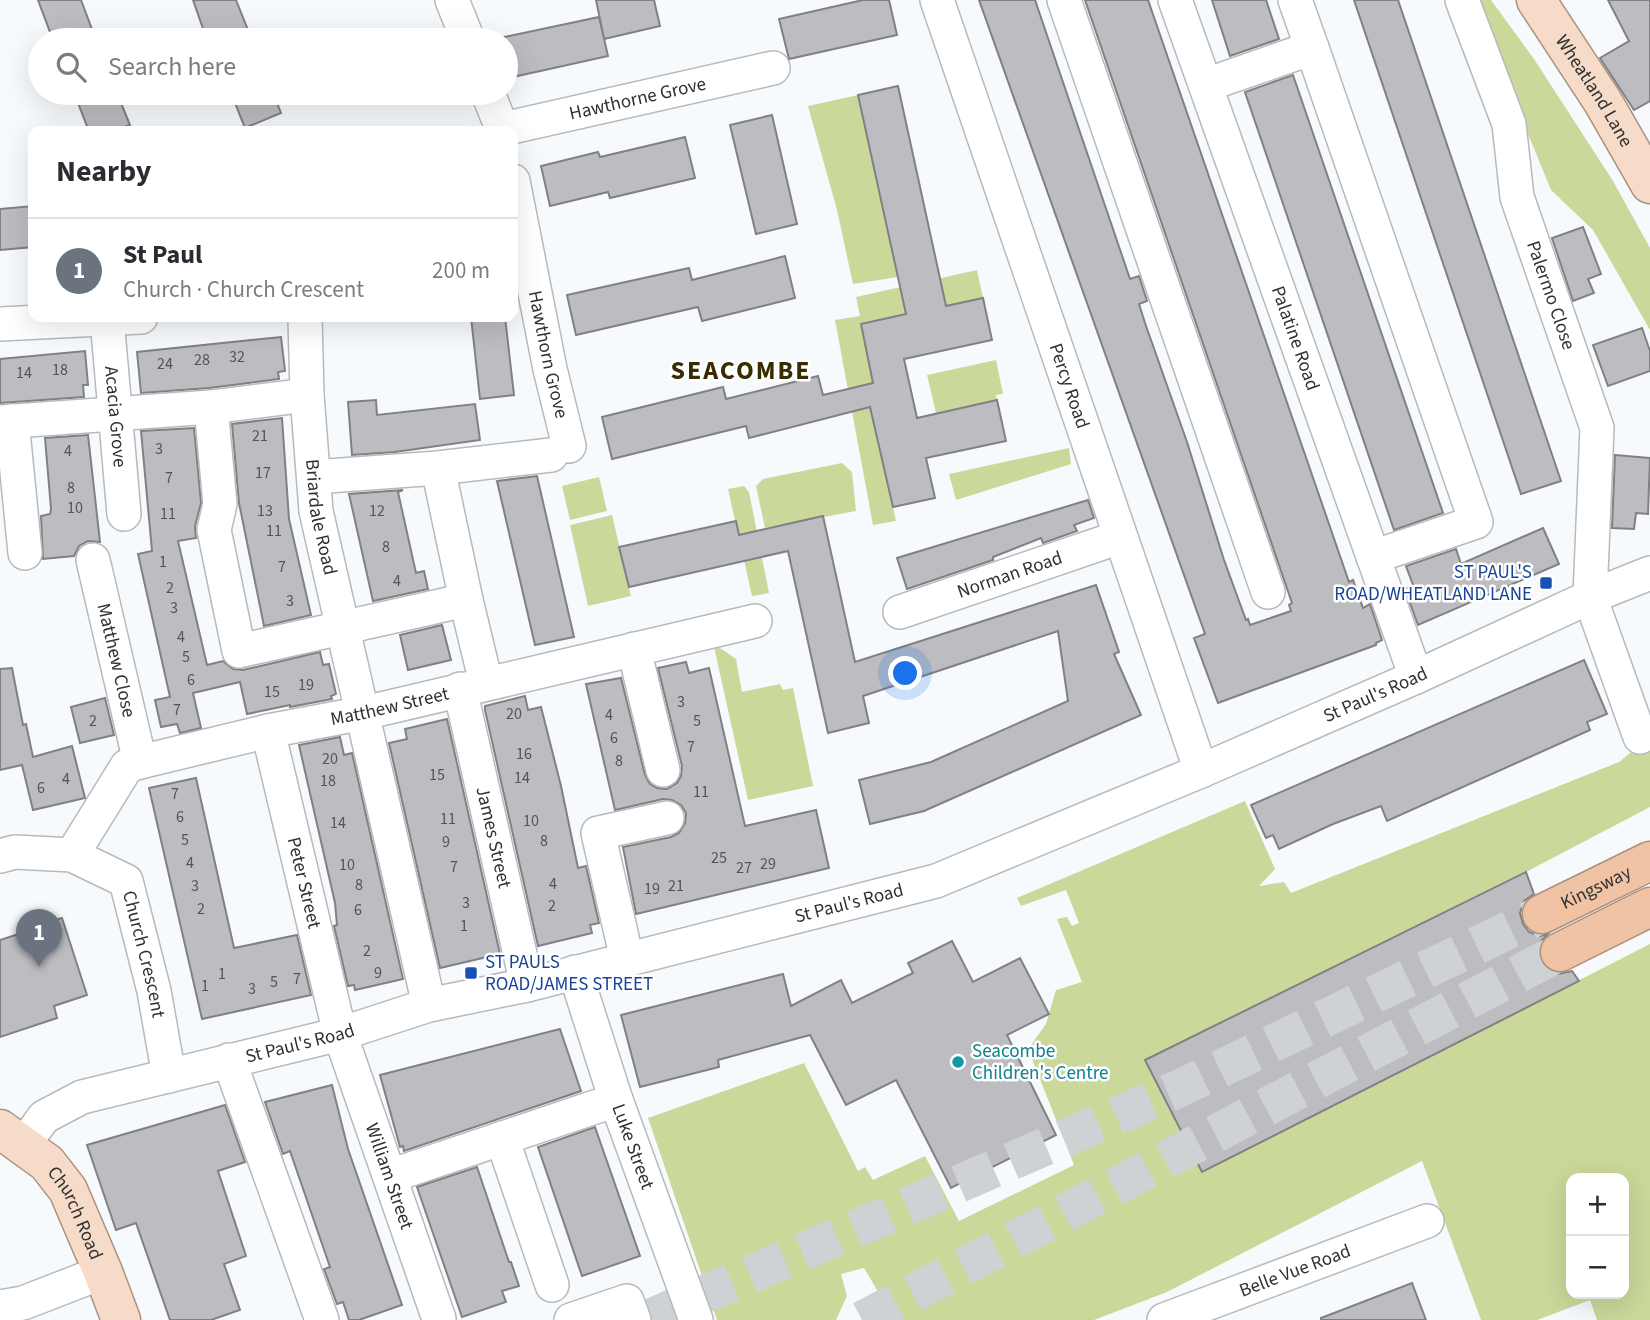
<!DOCTYPE html>
<html lang="en">
<head>
<meta charset="utf-8">
<style>
	:root { --surface:#fff; --page:#f7f7f7; --text:#2b2b33; --muted:#7c7c81; --line:#e1e1e2; --accent:#91761c }
	body { margin:0; font-family:"Source Sans 3",sans-serif; background:var(--page); color:var(--text) }
	.controls { position:absolute; right:21px; bottom:21px; display:grid; overflow:hidden; border-radius:14px; box-shadow:0 7px 28px #0002 }
	.controls button { width:63px; height:63px; display:grid; place-items:center; padding:0; border:0; border-bottom:2px solid var(--line); background:var(--surface); color:var(--text); font:35px sans-serif }
	.you { position:absolute; left:906px; top:674px; width:24px; height:24px; margin:-18px; border:5px solid #fff; border-radius:50%; background:#1a73e8; box-shadow:0 0 0 10px #1a73e833 }
	.badge { display:grid; place-items:center; width:46px; height:46px; border-radius:50%; background:var(--accent); color:#fff; font-size:23px; font-weight:700 }
	.pin { position:absolute; translate:-50% -58px; filter:drop-shadow(0 2px 4px #0008) }
	.pin::after { content:''; position:absolute; top:37px; width:24px; height:21px; background:inherit; clip-path:polygon(0 0,100% 0,50% 100%) }
	.list { margin:0; padding:0; list-style:none }
	h2 { display:flex; justify-content:space-between; align-items:center; height:91px; margin:0; padding:0 28px; font-size:30px }
	h2 small { font-size:23px; font-weight:400; color:var(--muted) }
	.list li { display:grid; grid-template-columns:46px 1fr auto; gap:21px; align-items:center; box-sizing:border-box; height:105px; padding:0 28px; border-top:2px solid var(--line) }
	.list b { display:block; font-size:26px; white-space:nowrap }
	.list p { margin:0; font-size:23px; white-space:nowrap; color:var(--muted) }
	.list em { font-size:23px; font-style:normal; color:var(--muted) }
	.icon { flex:none; width:38px; height:38px; fill:none; stroke:currentColor; stroke-width:2; stroke-linecap:round; stroke-linejoin:round }
	.map { position:relative; flex:none; width:1650px; height:1320px; overflow:hidden }
	.search { position:absolute; background:var(--surface); box-shadow:0 7px 28px #0002; left:28px; top:28px; width:490px; height:77px; display:flex; align-items:center; gap:18px; box-sizing:border-box; padding:0 24px; border-radius:38px; color:var(--muted); font-size:26px }
	.panel { position:absolute; background:var(--surface); box-shadow:0 7px 28px #0002; left:28px; top:126px; width:490px; height:196px; border-radius:14px }
	.map>svg:first-child { display:block }
	.green { fill:#cad89a; fill-rule:evenodd }
	.building { fill:#bdbcc0; stroke:#818084; stroke-width:2 }
	.lines { fill:none; stroke-linecap:round; stroke-linejoin:round }
	.highway-tunnel { stroke:#cfd2d4; stroke-width:38; stroke-dasharray:38 19; stroke-linecap:butt }
	.minor-casing { stroke:#b7babd; stroke-width:36 }
	.major-casing { stroke:#ad907c; stroke-width:41 }
	.highway-casing { stroke:#ad907c; stroke-width:41 }
	.minor { stroke:#fff; stroke-width:33 }
	.major { stroke:#f6dbc8; stroke-width:38 }
	.highway { stroke:#f0c3a4; stroke-width:38 }
	.transit-dot { fill:#1a4fb4; stroke:#fff; stroke-width:2.5 }
	.culture-dot { fill:#0f9aa8; stroke:#fff; stroke-width:2.5 }
	.labels { text-anchor:middle; dominant-baseline:central; stroke-width:5; stroke-linejoin:round; paint-order:stroke }
	.number-label { font-size:16px; fill:#535456 }
	.street-label { font-size:19px; fill:#303132; stroke:#fff }
	.transit-label { font-size:19px; fill:#164399; stroke:#fff; text-anchor:end }
	.culture-label { font-size:19px; fill:#0d838f; stroke:#fff; text-anchor:start }
	.district-label { font-size:26px; font-weight:bold; letter-spacing:2px; fill:#3a2c02; stroke:#fff }
</style>
</head>
<body>
<div class="map">
<svg width="1650" height="1320" viewBox="0 0 1650 1320">
	<rect width="100%" height="100%" fill="#f7fafd"/>
	<g class="green">
		<polygon points="1473,0 1491,0 1534,59 1613,181 1650,248 1650,330 1593,230 1551,190"/>
		<polygon points="858,95 898,277 853,284 837,210 808,106"/>
		<polygon points="977,270 983,298 861,325 873,383 866,385 896,521 873,525 835,320 860,316 856,297"/>
		<polygon points="996,360 1003,394 996,395 997,400 936,413 927,375"/>
		<polygon points="1069,448 1071,464 956,500 949,474"/>
		<polygon points="842,463 852,472 856,511 765,528 756,486 763,479"/>
		<polygon points="599,477 607,511 570,520 562,486"/>
		<polygon points="744,486 749,492 769,593 752,596 728,489"/>
		<polygon points="612,515 631,596 588,606 570,525"/>
		<polygon points="717,646 736,659 742,692 780,684 783,690 793,688 813,786 748,800 714,647"/>
		<path d="M 1650,737 L 1650,807 L 1526,872 L 1145,1060 L 1203,1172 L 1650,944 L 1650,1320 L 1597,1320 L 1590,1300 L 1537,1320 L 1481,1320 L 1422,1161 L 1167,1292 L 1094,1320 L 893,1320 L 893,1317 L 864,1268 L 841,1274 L 847,1296 L 836,1320 L 717,1320 L 648,1118 L 804,1063 L 858,1171 L 865,1167 L 873,1180 L 925,1156 L 959,1221 L 1074,1165 L 1028,1049 L 1046,1024 L 1056,990 L 1082,982 L 1057,919 L 1067,917 L 1072,926 L 1079,923 L 1066,890 L 1021,906 L 1017,898 L 1245,801 L 1275,869 L 1259,886 L 1284,882 L 1291,893 L 1619,762 ZM 1571,1178 L 1624,1178 L 1624,1294 L 1571,1294 Z"/>
	</g>
	<g class="building">
		<polygon points="38,0 81,0 96,40 53,40"/>
		<polygon points="193,0 236,0 252,40 207,40"/>
		<polygon points="596,0 654,0 660,26 604,39"/>
		<polygon points="863,0 889,0 897,35 789,59 779,19"/>
		<polygon points="979,0 1035,0 1130,279 1139,276 1147,301 1139,304 1145,323 1187,442 1224,560 1246,620 1248,619 1250,625 1291,611 1289,605 1292,603 1085,0 1148,0 1349,582 1353,580 1363,608 1370,604 1382,640 1376,643 1376,645 1218,703 1194,638 1205,634"/>
		<polygon points="1212,0 1266,0 1279,39 1230,56"/>
		<polygon points="1354,0 1398,0 1561,481 1521,494"/>
		<polygon points="1608,0 1650,0 1650,101 1634,110 1600,58 1629,41"/>
		<polygon points="599,17 608,56 513,77 504,37"/>
		<polygon points="1293,75 1443,513 1394,530 1245,92"/>
		<polygon points="898,86 946,306 983,298 992,340 904,359 917,418 997,400 1006,441 926,458 935,498 893,507 870,407 749,438 746,426 612,459 602,417 723,387 726,399 818,376 823,395 873,383 861,324 906,314 858,95"/>
		<polygon points="74,93 117,93 130,125 113,131 89,131"/>
		<polygon points="231,93 273,93 281,113 245,128"/>
		<polygon points="772,115 797,224 756,234 730,125"/>
		<polygon points="685,137 695,178 610,198 608,192 550,206 541,166 598,152 600,157"/>
		<polygon points="33,206 33,247 0,250 0,209"/>
		<polygon points="1583,227 1601,274 1588,279 1594,293 1573,301 1552,238"/>
		<polygon points="785,256 795,298 702,321 698,307 576,335 567,295 689,268 692,280"/>
		<polygon points="471,317 505,317 514,395 480,399"/>
		<polygon points="1642,328 1650,351 1650,371 1608,386 1593,345"/>
		<polygon points="281,337 285,371 278,372 279,379 209,388 141,393 137,352"/>
		<polygon points="85,351 88,385 83,385 84,397 0,403 0,359"/>
		<polygon points="376,400 377,415 475,404 480,440 395,452 352,455 348,402"/>
		<polygon points="282,418 289,519 311,615 264,626 239,503 232,424"/>
		<polygon points="194,428 201,503 195,526 196,538 178,541 207,665 223,661 233,669 243,670 320,652 323,665 329,664 336,694 331,696 332,699 290,707 290,705 247,714 240,682 193,693 201,728 180,733 177,724 161,727 155,700 170,697 138,554 152,551 141,431"/>
		<polygon points="88,435 100,542 88,541 79,546 74,556 43,559 41,516 50,514 51,509 45,438"/>
		<polygon points="1615,455 1650,458 1648,514 1636,513 1634,529 1612,528"/>
		<polygon points="537,476 574,637 535,645 497,481"/>
		<polygon points="403,490 398,492 416,573 424,571 428,589 373,601 349,494"/>
		<polygon points="1088,500 1094,518 1074,525 1077,531 1043,543 1041,538 993,557 993,560 907,589 897,558"/>
		<polygon points="823,516 855,662 1096,585 1119,652 1114,654 1141,715 924,811 870,824 859,780 931,762 1068,701 1058,631 863,696 869,723 828,733 788,551 629,587 619,547 736,521 739,535"/>
		<polygon points="1543,528 1559,564 1418,625 1405,589 1413,585 1406,566 1456,549 1461,564"/>
		<polygon points="442,625 451,660 408,670 400,635"/>
		<polygon points="1584,660 1607,714 1587,722 1590,730 1387,821 1381,806 1333,824 1279,849 1273,835 1266,838 1251,805"/>
		<polygon points="686,662 689,673 709,668 745,826 816,810 829,868 636,914 623,847 671,837 679,833 685,823 686,813 681,805 672,800 663,799 615,810 586,684 621,678 645,775 650,784 657,788 667,789 677,783 681,776 682,766 658,668"/>
		<polygon points="12,668 23,725 26,724 33,757 72,746 85,798 33,810 22,765 0,770 0,669"/>
		<polygon points="525,696 528,710 541,707 561,786 578,868 586,866 599,923 590,925 592,933 538,946 485,710 485,706"/>
		<polygon points="105,698 114,735 80,743 71,707"/>
		<polygon points="447,719 500,954 440,968 389,743 407,739 405,729"/>
		<polygon points="340,737 344,755 352,753 403,979 355,990 354,985 348,986 334,926 337,925 335,903 299,745"/>
		<polygon points="196,778 234,948 297,935 311,995 202,1019 149,788"/>
		<polygon points="1526,872 1534,894 1524,901 1520,913 1523,924 1529,932 1540,936 1548,934 1541,941 1538,950 1540,961 1547,970 1558,974 1572,971 1579,981 1202,1172 1145,1060"/>
		<polygon points="62,918 87,995 54,1006 57,1018 0,1037 0,940 25,932 24,929"/>
		<polygon points="952,941 973,982 1020,958 1049,1014 1007,1035 1056,1135 951,1188 896,1080 846,1105 810,1035 718,1060 719,1067 640,1087 621,1015 783,974 791,1006 841,980 852,1003 913,973 908,963"/>
		<polygon points="560,1029 581,1091 404,1151 403,1146 400,1147 380,1075"/>
		<polygon points="332,1085 348,1149 402,1305 359,1320 349,1320 343,1302 337,1304 324,1269 330,1267 290,1151 283,1154 265,1102"/>
		<polygon points="225,1105 245,1162 218,1171 246,1256 224,1264 240,1310 211,1320 170,1320 136,1223 116,1230 87,1145"/>
		<polygon points="595,1127 640,1256 582,1276 538,1147"/>
		<polygon points="477,1167 509,1262 511,1262 519,1286 502,1291 506,1302 462,1317 417,1187"/>
		<polygon points="1412,1283 1426,1320 1321,1320 1321,1318"/>
	</g>
	<g class="lines">
		<g class="highway-tunnel">
			<polyline points="645,1320 1178,1089 1542,914"/>
			<polyline points="862,1320 1560,952"/>
		</g>
		<g class="minor-casing">
			<g id="minor">
				<polyline points="452,0 468,40"/>
				<path id="s1" d="M 937,0 L 1201,771"/>
				<polyline points="1064,0 1268,592"/>
				<path id="s2" d="M 1175,0 L 1416,677"/>
				<polyline points="1295,0 1312,48"/>
				<path id="s3" d="M 1462,0 L 1509,124 L 1517,197 L 1597,428 L 1590,597 L 1640,737"/>
				<polyline points="1206,85 1312,48 1476,522 1373,557"/>
				<polyline points="488,93 503,131"/>
				<path id="s4" d="M 503,129 L 773,68"/>
				<path id="s5" d="M 513,181 L 550,369 L 569,446"/>
				<path id="s6" d="M 305,317 L 307,395 L 316,511 L 429,1005"/>
				<path id="s7" d="M 107,319 L 124,514"/>
				<polyline points="0,324 141,317"/>
				<polyline points="307,395 211,407 220,504 214,530 239,651 466,600 438,468"/>
				<polyline points="12,421 25,553"/>
				<polyline points="0,422 211,407"/>
				<polyline points="314,477 438,468 551,455"/>
				<path id="s8" d="M 93,560 L 140,762"/>
				<polyline points="466,600 486,683"/>
				<path id="s9" d="M 900,612 L 1120,537"/>
				<polyline points="634,649 663,770"/>
				<path id="s10" d="M 460,689 L 527,985"/>
				<path id="s11" d="M 268,731 L 340,1034 L 439,1319"/>
				<path id="s12" d="M 72,855 L 127,766 L 140,762 L 268,731 L 364,713 L 755,621"/>
				<path id="s13" d="M 0,856 L 15,852 L 72,855 L 126,881 L 154,991 L 169,1076"/>
				<polyline points="627,959 598,833 667,818"/>
				<path id="s14" d="M 575,972 L 616,1100 L 696,1320"/>
				<polyline points="229,1060 322,1320"/>
				<polyline points="502,1138 552,1285"/>
				<path id="s15" d="M 24,1144 L 44,1117 L 82,1097 L 340,1034 L 429,1005 L 527,985 L 936,881 L 1201,771 L 1416,677 L 1590,597 L 1650,573"/>
				<polyline points="390,1176 616,1100"/>
				<polyline points="0,1307 23,1303 103,1272"/>
				<polyline points="571,1320 627,1301 634,1320"/>
				<path id="s16" d="M 1164,1320 L 1427,1221"/>
			</g>
		</g>
		<g class="major-casing">
			<g id="major">
				<path id="s17" d="M 1536,0 L 1603,102 L 1650,184"/>
				<path id="s18" d="M 0,1129 L 47,1163 L 68,1190 L 103,1272 L 121,1320"/>
			</g>
		</g>
		<g class="highway-casing">
			<g id="highway">
				<path id="s19" d="M 1542,914 L 1650,861"/>
				<polyline points="1560,952 1650,907"/>
			</g>
		</g>
		<use href="#minor" class="minor"/>
		<use href="#major" class="major"/>
		<use href="#highway" class="highway"/>
	</g>
	<g class="transit-dot">
		<rect x="1539" y="576" width="14" height="14" rx="3.5"/>
		<rect x="464" y="966" width="14" height="14" rx="3.5"/>
	</g>
	<circle class="culture-dot" cx="958" cy="1062" r="7"/>
	<g class="labels">
		<g class="number-label">
			<text x="237" y="357">32</text>
			<text x="202" y="360">28</text>
			<text x="165" y="364">24</text>
			<text x="60" y="370">18</text>
			<text x="24" y="373">14</text>
			<text x="260" y="436">21</text>
			<text x="159" y="449">3</text>
			<text x="68" y="451">4</text>
			<text x="263" y="473">17</text>
			<text x="169" y="478">7</text>
			<text x="71" y="488">8</text>
			<text x="75" y="508">10</text>
			<text x="265" y="511">13</text>
			<text x="377" y="511">12</text>
			<text x="168" y="514">11</text>
			<text x="274" y="531">11</text>
			<text x="386" y="547">8</text>
			<text x="163" y="562">1</text>
			<text x="282" y="567">7</text>
			<text x="397" y="581">4</text>
			<text x="170" y="588">2</text>
			<text x="290" y="601">3</text>
			<text x="174" y="608">3</text>
			<text x="181" y="637">4</text>
			<text x="186" y="657">5</text>
			<text x="191" y="680">6</text>
			<text x="306" y="685">19</text>
			<text x="272" y="692">15</text>
			<text x="681" y="702">3</text>
			<text x="177" y="710">7</text>
			<text x="514" y="714">20</text>
			<text x="609" y="715">4</text>
			<text x="93" y="721">2</text>
			<text x="697" y="721">5</text>
			<text x="614" y="738">6</text>
			<text x="691" y="747">7</text>
			<text x="524" y="754">16</text>
			<text x="330" y="759">20</text>
			<text x="619" y="761">8</text>
			<text x="437" y="775">15</text>
			<text x="522" y="778">14</text>
			<text x="66" y="779">4</text>
			<text x="328" y="781">18</text>
			<text x="41" y="788">6</text>
			<text x="701" y="792">11</text>
			<text x="175" y="794">7</text>
			<text x="180" y="817">6</text>
			<text x="448" y="819">11</text>
			<text x="531" y="821">10</text>
			<text x="338" y="823">14</text>
			<text x="185" y="840">5</text>
			<text x="544" y="841">8</text>
			<text x="446" y="842">9</text>
			<text x="719" y="858">25</text>
			<text x="190" y="863">4</text>
			<text x="768" y="864">29</text>
			<text x="347" y="865">10</text>
			<text x="454" y="867">7</text>
			<text x="744" y="868">27</text>
			<text x="553" y="884">4</text>
			<text x="359" y="885">8</text>
			<text x="195" y="886">3</text>
			<text x="676" y="886">21</text>
			<text x="652" y="889">19</text>
			<text x="466" y="903">3</text>
			<text x="552" y="906">2</text>
			<text x="201" y="909">2</text>
			<text x="358" y="910">6</text>
			<text x="464" y="926">1</text>
			<text x="367" y="951">2</text>
			<text x="378" y="973">9</text>
			<text x="222" y="974">1</text>
			<text x="297" y="979">7</text>
			<text x="274" y="982">5</text>
			<text x="205" y="986">1</text>
			<text x="252" y="989">3</text>
		</g>
		<g class="street-label">
			<text stroke="none"><textPath href="#s17" startOffset="108">Wheatland Lane</textPath></text>
			<text stroke="none"><textPath href="#s4" startOffset="138">Hawthorne Grove</textPath></text>
			<text stroke="none"><textPath href="#s3" startOffset="310">Palermo Close</textPath></text>
			<text stroke="none"><textPath href="#s2" startOffset="359">Palatine Road</textPath></text>
			<text stroke="none"><textPath href="#s5" startOffset="177">Hawthorn Grove</textPath></text>
			<text stroke="none"><textPath href="#s1" startOffset="408">Percy Road</textPath></text>
			<text stroke="none"><textPath href="#s7" startOffset="98">Acacia Grove</textPath></text>
			<text stroke="none"><textPath href="#s6" startOffset="201">Briardale Road</textPath></text>
			<text stroke="none"><textPath href="#s9" startOffset="116">Norman Road</textPath></text>
			<text stroke="none"><textPath href="#s8" startOffset="103">Matthew Close</textPath></text>
			<text stroke="none"><textPath href="#s15" startOffset="1435">St Paul's Road</textPath></text>
			<text stroke="none"><textPath href="#s12" startOffset="374">Matthew Street</textPath></text>
			<text stroke="none"><textPath href="#s10" startOffset="152">James Street</textPath></text>
			<text stroke="none"><textPath href="#s11" startOffset="156">Peter Street</textPath></text>
			<text stroke="none"><textPath href="#s19" startOffset="60">Kingsway</textPath></text>
			<text stroke="none"><textPath href="#s15" startOffset="868">St Paul's Road</textPath></text>
			<text stroke="none"><textPath href="#s13" startOffset="208">Church Crescent</textPath></text>
			<text stroke="none"><textPath href="#s15" startOffset="301">St Paul's Road</textPath></text>
			<text stroke="none"><textPath href="#s14" startOffset="184">Luke Street</textPath></text>
			<text stroke="none"><textPath href="#s11" startOffset="462">William Street</textPath></text>
			<text stroke="none"><textPath href="#s18" startOffset="116">Church Road</textPath></text>
			<text stroke="none"><textPath href="#s16" startOffset="140">Belle Vue Road</textPath></text>
		</g>
		<g class="transit-label">
			<text x="1532" y="572">ST PAUL'S<tspan x="1532" dy="22">ROAD/WHEATLAND LANE</tspan></text>
			<text x="485" y="962" text-anchor="start">ST PAULS<tspan x="485" dy="22">ROAD/JAMES STREET</tspan></text>
		</g>
		<g class="culture-label">
			<text x="972" y="1051">Seacombe<tspan x="972" dy="22">Children's Centre</tspan></text>
		</g>
		<g class="district-label">
			<text x="741" y="370">SEACOMBE</text>
		</g>
	</g>
</svg>
<div class="controls">
<button>+</button>
<button>−</button>
</div>
<div class="you"></div>
<div class="pin badge" style="left:39px;top:967px;background:#6b7280">1</div>
<div class="search"><svg class="icon" aria-label="search" viewBox="0 0 24 24"><circle cx="10" cy="10" r="6"/><path d="M15 15l6 6"/></svg>Search here</div>
<section class="panel">
<h2>Nearby<small></small></h2>
<ul class="list">
<li><span class="badge" style="background:#6b7280">1</span><div><b>St Paul</b><p>Church · Church Crescent</p></div><em>200 m</em></li>
</ul>
</section>
</div>
</body>
</html>
